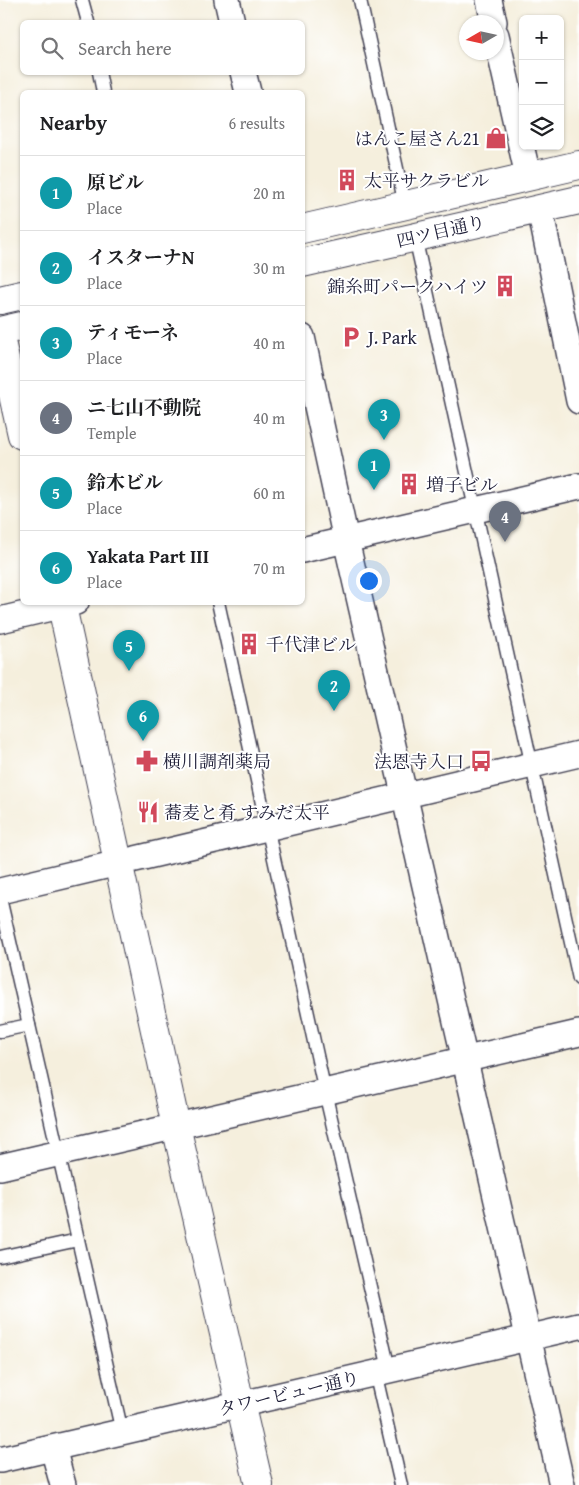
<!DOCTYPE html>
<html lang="en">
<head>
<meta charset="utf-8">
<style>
	:root { --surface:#fff; --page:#f6f6f6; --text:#202124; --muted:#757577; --line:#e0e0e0; --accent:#b45309 }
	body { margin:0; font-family:"Gentium Book Plus","Noto Serif JP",serif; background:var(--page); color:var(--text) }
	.controls { position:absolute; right:15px; top:15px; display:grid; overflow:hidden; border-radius:8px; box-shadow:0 1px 4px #0004 }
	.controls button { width:45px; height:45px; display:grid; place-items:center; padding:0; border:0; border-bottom:1px solid var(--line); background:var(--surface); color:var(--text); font:25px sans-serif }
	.compass { position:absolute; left:459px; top:15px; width:45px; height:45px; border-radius:50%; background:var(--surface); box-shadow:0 1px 4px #0004; rotate:261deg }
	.you { position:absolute; left:368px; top:580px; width:18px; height:18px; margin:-12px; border:4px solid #fff; border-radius:50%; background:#1a73e8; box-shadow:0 0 0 8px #1a73e833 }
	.badge { display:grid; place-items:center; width:32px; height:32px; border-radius:50%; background:var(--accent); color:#fff; font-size:16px; font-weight:700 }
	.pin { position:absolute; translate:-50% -41px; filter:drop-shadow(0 1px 2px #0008) }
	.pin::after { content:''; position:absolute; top:26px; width:18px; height:15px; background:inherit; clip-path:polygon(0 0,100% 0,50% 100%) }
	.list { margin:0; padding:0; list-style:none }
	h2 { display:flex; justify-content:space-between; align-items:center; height:65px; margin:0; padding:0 20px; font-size:21px }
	h2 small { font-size:16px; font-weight:400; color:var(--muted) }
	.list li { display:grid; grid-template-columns:32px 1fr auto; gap:15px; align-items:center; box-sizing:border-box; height:75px; padding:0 20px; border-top:1px solid var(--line) }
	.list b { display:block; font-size:19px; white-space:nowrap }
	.list p { margin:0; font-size:16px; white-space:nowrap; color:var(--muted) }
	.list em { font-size:16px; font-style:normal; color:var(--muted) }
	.icon { flex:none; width:28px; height:28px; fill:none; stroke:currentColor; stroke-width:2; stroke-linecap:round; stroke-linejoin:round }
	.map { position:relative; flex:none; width:579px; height:1485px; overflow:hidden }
	.search { position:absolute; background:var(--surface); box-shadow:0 1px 4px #0004; left:20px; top:20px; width:285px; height:55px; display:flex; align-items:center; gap:12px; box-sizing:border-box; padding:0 18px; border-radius:8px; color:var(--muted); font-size:19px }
	.panel { position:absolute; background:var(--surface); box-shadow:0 1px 4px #0004; left:20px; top:90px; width:285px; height:515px; border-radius:8px }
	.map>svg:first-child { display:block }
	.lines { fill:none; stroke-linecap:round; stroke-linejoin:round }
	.lane-casing { stroke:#424153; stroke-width:15 }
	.street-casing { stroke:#424153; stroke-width:28 }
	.secondary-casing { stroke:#424153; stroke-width:30 }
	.lane { stroke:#fff; stroke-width:12 }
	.street { stroke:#fff; stroke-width:25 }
	.secondary { stroke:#fff; stroke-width:28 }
	.labels { text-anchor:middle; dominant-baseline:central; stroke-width:4; stroke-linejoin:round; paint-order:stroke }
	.poi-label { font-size:18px; fill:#22223b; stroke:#fff; text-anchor:start }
	.street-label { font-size:18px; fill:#22223b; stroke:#fff }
</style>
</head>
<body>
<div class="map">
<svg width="579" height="1485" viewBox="0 0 579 1485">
	<rect width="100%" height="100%" fill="#fff"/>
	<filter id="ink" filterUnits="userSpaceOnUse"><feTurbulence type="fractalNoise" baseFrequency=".02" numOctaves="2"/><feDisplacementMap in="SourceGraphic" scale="10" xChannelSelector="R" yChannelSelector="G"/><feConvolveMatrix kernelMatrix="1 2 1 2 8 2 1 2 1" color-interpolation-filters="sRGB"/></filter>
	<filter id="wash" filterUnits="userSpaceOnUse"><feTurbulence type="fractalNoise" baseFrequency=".0096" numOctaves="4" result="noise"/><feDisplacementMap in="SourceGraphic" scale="20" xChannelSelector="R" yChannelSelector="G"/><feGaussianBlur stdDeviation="1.12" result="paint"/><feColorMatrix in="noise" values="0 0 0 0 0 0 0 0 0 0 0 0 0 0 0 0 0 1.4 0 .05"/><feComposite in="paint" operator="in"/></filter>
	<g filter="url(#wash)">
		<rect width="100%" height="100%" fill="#f5efdd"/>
	</g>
	<g filter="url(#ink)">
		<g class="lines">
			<g class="lane-casing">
				<g id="lane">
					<polyline points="82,0 88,22"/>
					<polyline points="360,0 405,205"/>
					<polyline points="99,72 103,92"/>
					<polyline points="415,237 579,979"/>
					<polyline points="218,602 325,1092 389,1369"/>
					<polyline points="0,898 122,1432"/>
					<polyline points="0,1031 29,1025"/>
					<polyline points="0,1257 78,1240"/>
					<polyline points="375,1372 401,1485"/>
				</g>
			</g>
			<g class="street-casing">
				<g id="street">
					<polyline points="227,0 232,22"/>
					<polyline points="489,0 494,22"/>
					<polyline points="496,35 528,176"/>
					<polyline points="243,72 248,92"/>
					<polyline points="540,209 579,401"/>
					<polyline points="302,337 346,540 562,1485"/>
					<polyline points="302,550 579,486"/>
					<polyline points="0,620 76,602"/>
					<polyline points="0,891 579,754"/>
					<polyline points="0,1167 579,1033"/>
					<polyline points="53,1448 63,1485"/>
					<polyline points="0,1460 579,1326"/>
				</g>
			</g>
			<g class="secondary-casing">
				<g id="secondary">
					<polyline points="302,229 579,165"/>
					<polyline points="302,263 579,200"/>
					<polyline points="0,300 22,295"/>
					<polyline points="0,331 22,326"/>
					<polyline points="0,337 22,435"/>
					<polyline points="61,602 176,1126 259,1485"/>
				</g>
			</g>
			<use href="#lane" class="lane"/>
			<use href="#street" class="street"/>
			<use href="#secondary" class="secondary"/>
		</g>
	</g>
	<defs>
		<g id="shop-bare" transform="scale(1.725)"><path d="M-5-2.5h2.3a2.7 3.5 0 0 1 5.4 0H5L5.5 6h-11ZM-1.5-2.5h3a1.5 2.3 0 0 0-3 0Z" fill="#d1495b" stroke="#fff" stroke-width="2.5" paint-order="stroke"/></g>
		<g id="building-bare" transform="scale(1.725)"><path d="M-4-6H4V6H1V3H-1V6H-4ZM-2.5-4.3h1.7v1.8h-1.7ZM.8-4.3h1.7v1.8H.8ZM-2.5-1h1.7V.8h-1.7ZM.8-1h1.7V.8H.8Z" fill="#d1495b" stroke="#fff" stroke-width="2.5" paint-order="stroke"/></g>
		<g id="parking-bare" transform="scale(1.725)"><path d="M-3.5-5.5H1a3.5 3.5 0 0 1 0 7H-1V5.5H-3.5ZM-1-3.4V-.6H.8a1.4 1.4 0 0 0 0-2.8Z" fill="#d1495b" stroke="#fff" stroke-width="2.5" paint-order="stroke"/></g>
		<g id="pharmacy-bare" transform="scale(1.725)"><path d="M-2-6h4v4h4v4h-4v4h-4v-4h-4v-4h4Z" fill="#d1495b" stroke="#fff" stroke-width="2.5" paint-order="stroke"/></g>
		<g id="bus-bare" transform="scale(1.725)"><path d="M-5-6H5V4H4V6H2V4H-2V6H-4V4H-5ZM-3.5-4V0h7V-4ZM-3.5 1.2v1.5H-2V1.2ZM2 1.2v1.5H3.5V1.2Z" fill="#d1495b" stroke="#fff" stroke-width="2.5" paint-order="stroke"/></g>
		<g id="restaurant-bare" transform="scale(1.725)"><path d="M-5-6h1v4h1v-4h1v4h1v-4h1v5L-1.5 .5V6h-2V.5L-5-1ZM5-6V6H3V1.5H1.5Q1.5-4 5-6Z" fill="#d1495b" stroke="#fff" stroke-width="2.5" paint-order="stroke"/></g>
	</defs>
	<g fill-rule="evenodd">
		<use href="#shop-bare" x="496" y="138"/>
		<use href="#building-bare" x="347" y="180"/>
		<use href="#building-bare" x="505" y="286"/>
		<use href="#parking-bare" x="351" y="337"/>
		<use href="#building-bare" x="409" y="484"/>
		<use href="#building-bare" x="249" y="644"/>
		<use href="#pharmacy-bare" x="147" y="761"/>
		<use href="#bus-bare" x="481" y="761"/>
		<use href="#restaurant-bare" x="148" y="812"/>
	</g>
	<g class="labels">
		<g class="poi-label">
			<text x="480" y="138" text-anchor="end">はんこ屋さん21</text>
			<text x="364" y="180">太平サクラビル</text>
			<text x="488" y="286" text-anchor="end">錦糸町パークハイツ</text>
			<text x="368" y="337">J. Park</text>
			<text x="426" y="484">増子ビル</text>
			<text x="266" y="644">千代津ビル</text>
			<text x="163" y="761">横川調剤薬局</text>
			<text x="464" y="761" text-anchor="end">法恩寺入口</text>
			<text x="164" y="812">蕎麦と肴 すみだ太平</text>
		</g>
		<g class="street-label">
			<text transform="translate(441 231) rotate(-13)">四ツ目通り</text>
			<text transform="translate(289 1393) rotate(-13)">タワービュー通り</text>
		</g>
	</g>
</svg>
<div class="controls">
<button>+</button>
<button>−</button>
<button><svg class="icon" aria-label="layers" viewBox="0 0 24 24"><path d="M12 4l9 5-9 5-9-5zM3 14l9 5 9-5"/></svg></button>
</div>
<svg class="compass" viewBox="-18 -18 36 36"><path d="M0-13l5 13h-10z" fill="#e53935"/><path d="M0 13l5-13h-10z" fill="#757577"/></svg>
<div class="you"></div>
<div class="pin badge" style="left:374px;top:490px;background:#0f9aa8">1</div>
<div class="pin badge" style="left:334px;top:711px;background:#0f9aa8">2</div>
<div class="pin badge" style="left:384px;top:440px;background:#0f9aa8">3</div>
<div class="pin badge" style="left:505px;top:542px;background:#6b7280">4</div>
<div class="pin badge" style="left:129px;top:671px;background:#0f9aa8">5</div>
<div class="pin badge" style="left:143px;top:741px;background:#0f9aa8">6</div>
<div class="search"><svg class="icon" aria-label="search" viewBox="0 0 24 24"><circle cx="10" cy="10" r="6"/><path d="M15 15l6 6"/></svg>Search here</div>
<section class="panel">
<h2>Nearby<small>6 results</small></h2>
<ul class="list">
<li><span class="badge" style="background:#0f9aa8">1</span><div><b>原ビル</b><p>Place</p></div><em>20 m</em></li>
<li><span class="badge" style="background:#0f9aa8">2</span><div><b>イスターナN</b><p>Place</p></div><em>30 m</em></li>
<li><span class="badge" style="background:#0f9aa8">3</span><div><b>ティモーネ</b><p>Place</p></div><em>40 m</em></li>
<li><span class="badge" style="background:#6b7280">4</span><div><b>ニ七山不動院</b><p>Temple</p></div><em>40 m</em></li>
<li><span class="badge" style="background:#0f9aa8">5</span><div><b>鈴木ビル</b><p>Place</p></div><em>60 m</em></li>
<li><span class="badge" style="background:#0f9aa8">6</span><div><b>Yakata Part III</b><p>Place</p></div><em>70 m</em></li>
</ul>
</section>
</div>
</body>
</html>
